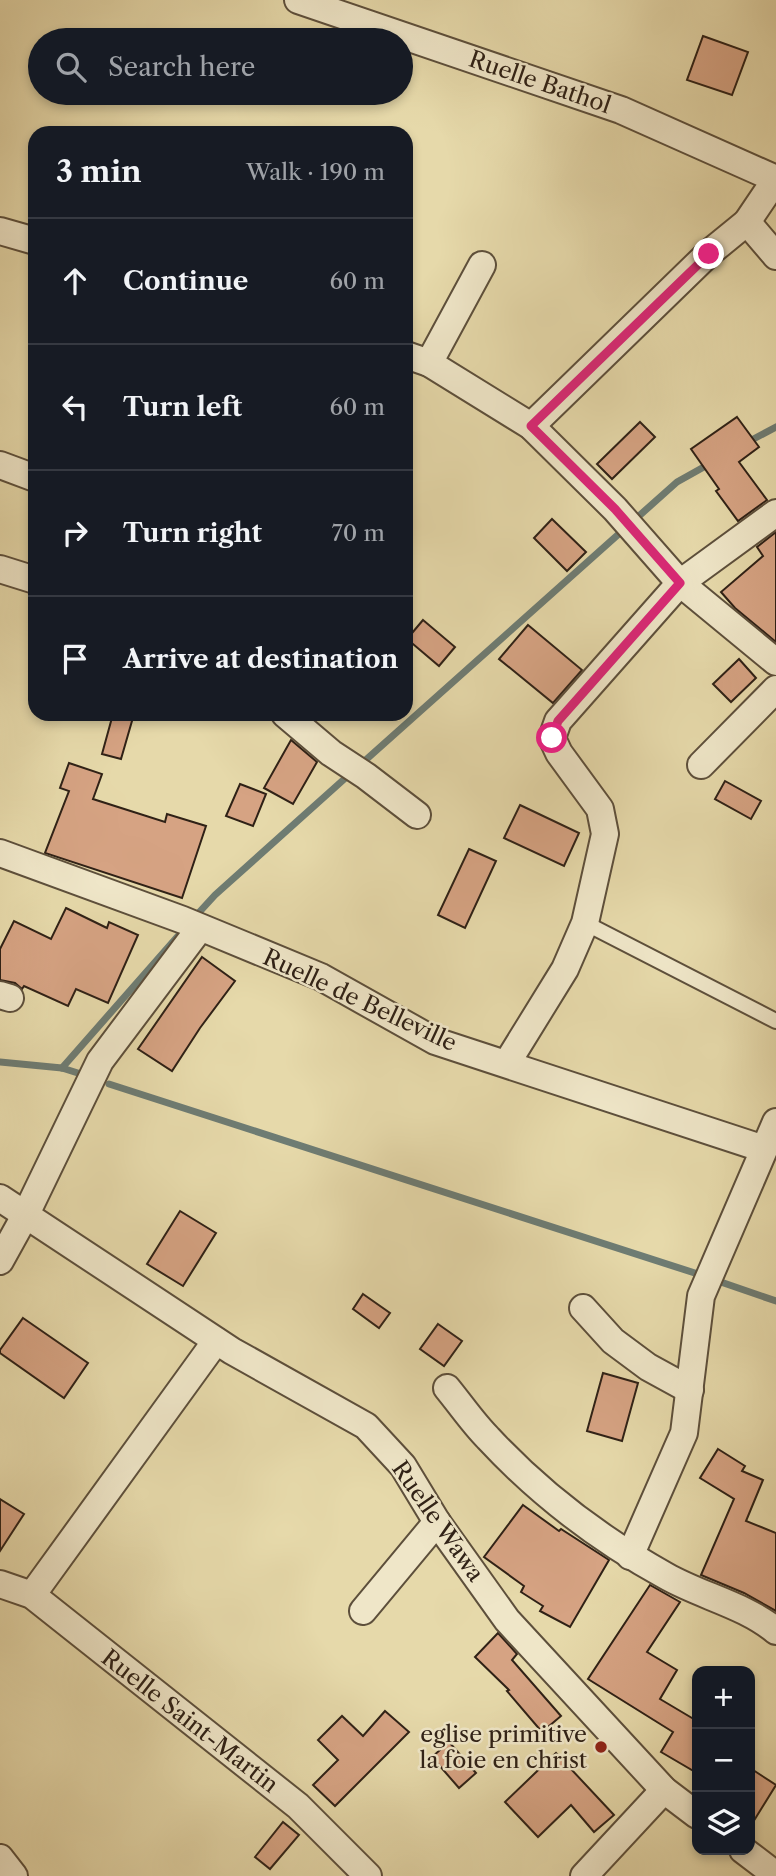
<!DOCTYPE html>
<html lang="en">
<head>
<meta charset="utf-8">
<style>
	:root { --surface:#171b24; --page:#20242c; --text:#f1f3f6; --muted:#9ea1a6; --line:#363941 }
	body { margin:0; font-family:"Libre Caslon Text",serif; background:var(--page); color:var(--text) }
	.controls { position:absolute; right:21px; bottom:21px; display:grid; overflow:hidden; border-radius:14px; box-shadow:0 4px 10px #0003 }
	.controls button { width:63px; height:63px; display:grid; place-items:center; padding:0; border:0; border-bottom:2px solid var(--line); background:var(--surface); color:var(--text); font:35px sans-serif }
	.stop { position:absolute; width:21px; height:21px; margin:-16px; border:5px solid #db2777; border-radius:50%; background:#fff }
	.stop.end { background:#db2777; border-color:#fff; box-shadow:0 2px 7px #0008 }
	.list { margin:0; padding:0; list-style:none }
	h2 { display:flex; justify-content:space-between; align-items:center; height:91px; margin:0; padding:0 28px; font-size:30px }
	h2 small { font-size:23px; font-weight:400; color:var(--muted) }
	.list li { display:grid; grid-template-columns:46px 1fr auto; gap:21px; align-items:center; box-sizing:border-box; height:126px; padding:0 28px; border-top:2px solid var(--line) }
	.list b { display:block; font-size:26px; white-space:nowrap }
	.list em { font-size:23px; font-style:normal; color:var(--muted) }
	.icon { flex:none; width:38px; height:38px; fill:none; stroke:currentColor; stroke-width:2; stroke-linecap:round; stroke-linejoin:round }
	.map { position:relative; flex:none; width:776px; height:1876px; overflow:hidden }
	.search { position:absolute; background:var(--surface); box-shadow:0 4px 10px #0003; left:28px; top:28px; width:385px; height:77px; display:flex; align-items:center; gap:18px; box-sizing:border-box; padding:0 24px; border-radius:38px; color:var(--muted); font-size:26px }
	.panel { position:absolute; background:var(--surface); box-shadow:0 4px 10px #0003; left:28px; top:126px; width:385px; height:595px; border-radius:21px }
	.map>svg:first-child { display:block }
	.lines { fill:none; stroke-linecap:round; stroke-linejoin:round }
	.stream { stroke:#6e7c73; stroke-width:7 }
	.building { fill:#d6a383; stroke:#2f2116; stroke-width:2 }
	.lane-casing { stroke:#5d4f3b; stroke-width:18 }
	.street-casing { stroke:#5d4f3b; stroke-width:30 }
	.lane { stroke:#efe6c8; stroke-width:14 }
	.street { stroke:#efe6c8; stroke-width:26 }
	.route { stroke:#db2777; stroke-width:9 }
	.poi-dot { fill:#8f2418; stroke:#efe6c8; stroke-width:2.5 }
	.labels { text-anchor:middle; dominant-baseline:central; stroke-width:5; stroke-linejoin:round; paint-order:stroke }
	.street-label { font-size:23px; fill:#2f2116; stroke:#efe6c8 }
	.poi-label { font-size:23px; fill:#2f2116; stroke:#efe6c8; text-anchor:end }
</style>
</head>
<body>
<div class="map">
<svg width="776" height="1876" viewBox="0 0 776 1876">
	<rect width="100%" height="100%" fill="#e6d9aa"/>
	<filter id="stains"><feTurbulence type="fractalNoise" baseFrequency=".00286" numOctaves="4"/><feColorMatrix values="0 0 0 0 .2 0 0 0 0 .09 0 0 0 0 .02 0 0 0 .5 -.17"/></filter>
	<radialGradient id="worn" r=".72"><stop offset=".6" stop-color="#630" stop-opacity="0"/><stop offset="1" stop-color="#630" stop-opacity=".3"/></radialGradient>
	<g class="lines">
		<g class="stream">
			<polyline points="746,443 776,427"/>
			<polyline points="360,765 677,482 711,463"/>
			<polyline points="193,919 215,895 351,773"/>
			<polyline points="0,1062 62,1068 81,1074"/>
			<polyline points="62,1068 178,936"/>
			<polyline points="109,1084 704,1276"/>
			<polyline points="715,1280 776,1301"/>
		</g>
	</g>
	<g class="building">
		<polygon points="703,36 748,52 732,95 687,80"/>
		<polygon points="737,417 759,447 739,462 767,500 738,521 716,491 719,489 691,449"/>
		<polygon points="640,422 655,437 612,479 597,464"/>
		<polygon points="552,519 586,552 567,571 534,538"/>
		<polygon points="776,532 776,642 735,608 721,592 763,556 757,547"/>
		<polygon points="423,620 455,647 439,666 407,639"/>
		<polygon points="528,625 582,670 553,703 499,659"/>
		<polygon points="739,659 756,678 731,702 713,684"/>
		<polygon points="113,714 134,714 121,759 102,754"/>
		<polygon points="291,740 317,762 293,804 264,788"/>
		<polygon points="69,763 102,774 93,799 165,822 167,814 206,826 182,898 45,853 69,791 60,788"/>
		<polygon points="725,781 761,801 751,819 715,799"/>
		<polygon points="240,784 266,794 253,826 226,816"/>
		<polygon points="520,805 579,833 564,866 504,838"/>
		<polygon points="469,849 496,861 465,928 438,915"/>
		<polygon points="66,908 107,928 109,922 138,935 108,1003 76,989 68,1006 24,986 22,989 15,983 0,980 0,949 14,921 51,939"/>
		<polygon points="202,957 235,981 200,1028 172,1071 138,1049"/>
		<polygon points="180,1211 216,1233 183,1286 147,1264"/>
		<polygon points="363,1294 390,1313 379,1328 353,1309"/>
		<polygon points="23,1318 88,1363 64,1398 0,1353 0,1350"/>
		<polygon points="438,1324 462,1341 444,1366 420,1349"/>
		<polygon points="603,1373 638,1383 622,1441 587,1431"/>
		<polygon points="718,1449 745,1466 742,1471 763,1480 746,1521 776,1533 776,1611 744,1593 701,1575 734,1499 700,1478"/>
		<polygon points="0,1499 24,1514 0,1551"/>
		<polygon points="523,1505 559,1531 561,1529 609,1560 570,1627 540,1611 543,1606 521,1592 524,1586 484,1557"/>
		<polygon points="650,1585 680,1602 647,1652 677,1670 660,1699 697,1721 697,1773 661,1752 673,1732 588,1679"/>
		<polygon points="498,1633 517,1654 512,1660 561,1716 542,1732 507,1691 509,1690 475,1657"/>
		<polygon points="385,1711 409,1732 335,1806 313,1785 338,1760 318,1740 342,1716 363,1736"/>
		<polygon points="449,1742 476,1773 459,1788 432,1757"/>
		<polygon points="556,1753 614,1815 594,1832 571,1805 538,1837 505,1802"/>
		<polygon points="750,1768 776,1785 750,1827"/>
		<polygon points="283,1822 299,1835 270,1869 255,1857"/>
	</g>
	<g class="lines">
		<g class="lane-casing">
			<polyline id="lane" points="585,923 776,1021"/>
		</g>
		<g class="street-casing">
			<g id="street">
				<polyline points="298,0 621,110 776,179"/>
				<polyline points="747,222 776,256"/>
				<polyline points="0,231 35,241"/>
				<polyline points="406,355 429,363 531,426 615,509 680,583 776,662"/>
				<polyline points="429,363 482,265"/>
				<polyline points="531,426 709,253 747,222 776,179"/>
				<polyline points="0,465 35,478"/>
				<polyline points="0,569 35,580"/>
				<polyline points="285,714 331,753 366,776 417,815"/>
				<polyline points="701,765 776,689"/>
				<polyline points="0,853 183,920 321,977 435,1041 764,1149"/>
				<polyline points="0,995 10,998"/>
				<polyline points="507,1063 565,969 585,923 605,834 600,809 559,753 552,738 558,721 680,583 776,513"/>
				<polyline points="0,1198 232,1351 366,1426 403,1466 437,1522 507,1620 664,1790 697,1815"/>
				<polyline points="0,1261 26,1214 100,1061 200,928"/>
				<polyline points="583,1308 613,1341 648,1367 690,1390"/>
				<path d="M 447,1388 C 461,1405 473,1423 488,1438 C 539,1493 601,1540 666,1576 C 701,1596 745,1605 776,1631"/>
				<polyline points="630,1556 684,1433 701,1296 776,1122"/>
				<polyline points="0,1584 32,1595 298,1806 368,1876"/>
				<polyline points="32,1595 216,1341"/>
				<polyline points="363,1611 437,1522"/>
				<polyline points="743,1850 776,1875"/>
				<polyline points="0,1858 14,1876"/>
				<polyline points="584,1876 664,1790"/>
			</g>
		</g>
		<use href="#lane" class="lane"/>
		<use href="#street" class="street"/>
	</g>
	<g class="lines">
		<polyline class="route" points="552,738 558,721 680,583 615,509 531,426 709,254"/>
	</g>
	<circle class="poi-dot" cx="601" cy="1747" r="7"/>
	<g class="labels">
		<g class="street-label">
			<text transform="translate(540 82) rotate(19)">Ruelle Bathol</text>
			<text transform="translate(360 1000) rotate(25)">Ruelle de Belleville</text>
			<text transform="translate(438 1521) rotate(55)">Ruelle Wawa</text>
			<text transform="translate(190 1721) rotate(38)">Ruelle Saint-Martin</text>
		</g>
		<g class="poi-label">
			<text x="587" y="1734">eglise primitive<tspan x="587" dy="26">la foie en christ</tspan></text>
		</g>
	</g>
	<rect width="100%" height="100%" filter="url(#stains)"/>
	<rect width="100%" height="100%" fill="url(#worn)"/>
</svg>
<div class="controls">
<button>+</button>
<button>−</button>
<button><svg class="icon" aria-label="layers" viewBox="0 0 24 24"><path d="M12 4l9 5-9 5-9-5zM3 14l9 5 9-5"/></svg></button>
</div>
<div class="stop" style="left:552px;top:738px"></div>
<div class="stop end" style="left:709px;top:254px"></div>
<div class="search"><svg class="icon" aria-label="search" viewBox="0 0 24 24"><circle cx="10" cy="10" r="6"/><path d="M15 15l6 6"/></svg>Search here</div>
<section class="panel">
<h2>3 min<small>Walk · 190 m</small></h2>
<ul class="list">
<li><svg class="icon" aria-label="ahead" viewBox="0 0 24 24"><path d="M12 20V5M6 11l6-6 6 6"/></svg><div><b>Continue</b></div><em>60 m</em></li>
<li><svg class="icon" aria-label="left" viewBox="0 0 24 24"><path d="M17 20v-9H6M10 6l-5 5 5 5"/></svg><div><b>Turn left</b></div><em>60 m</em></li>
<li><svg class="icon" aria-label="right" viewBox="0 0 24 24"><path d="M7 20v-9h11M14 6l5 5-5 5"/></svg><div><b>Turn right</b></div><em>70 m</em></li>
<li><svg class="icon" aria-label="arrive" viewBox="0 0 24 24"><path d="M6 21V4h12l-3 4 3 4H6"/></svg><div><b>Arrive at destination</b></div></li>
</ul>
</section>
</div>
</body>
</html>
